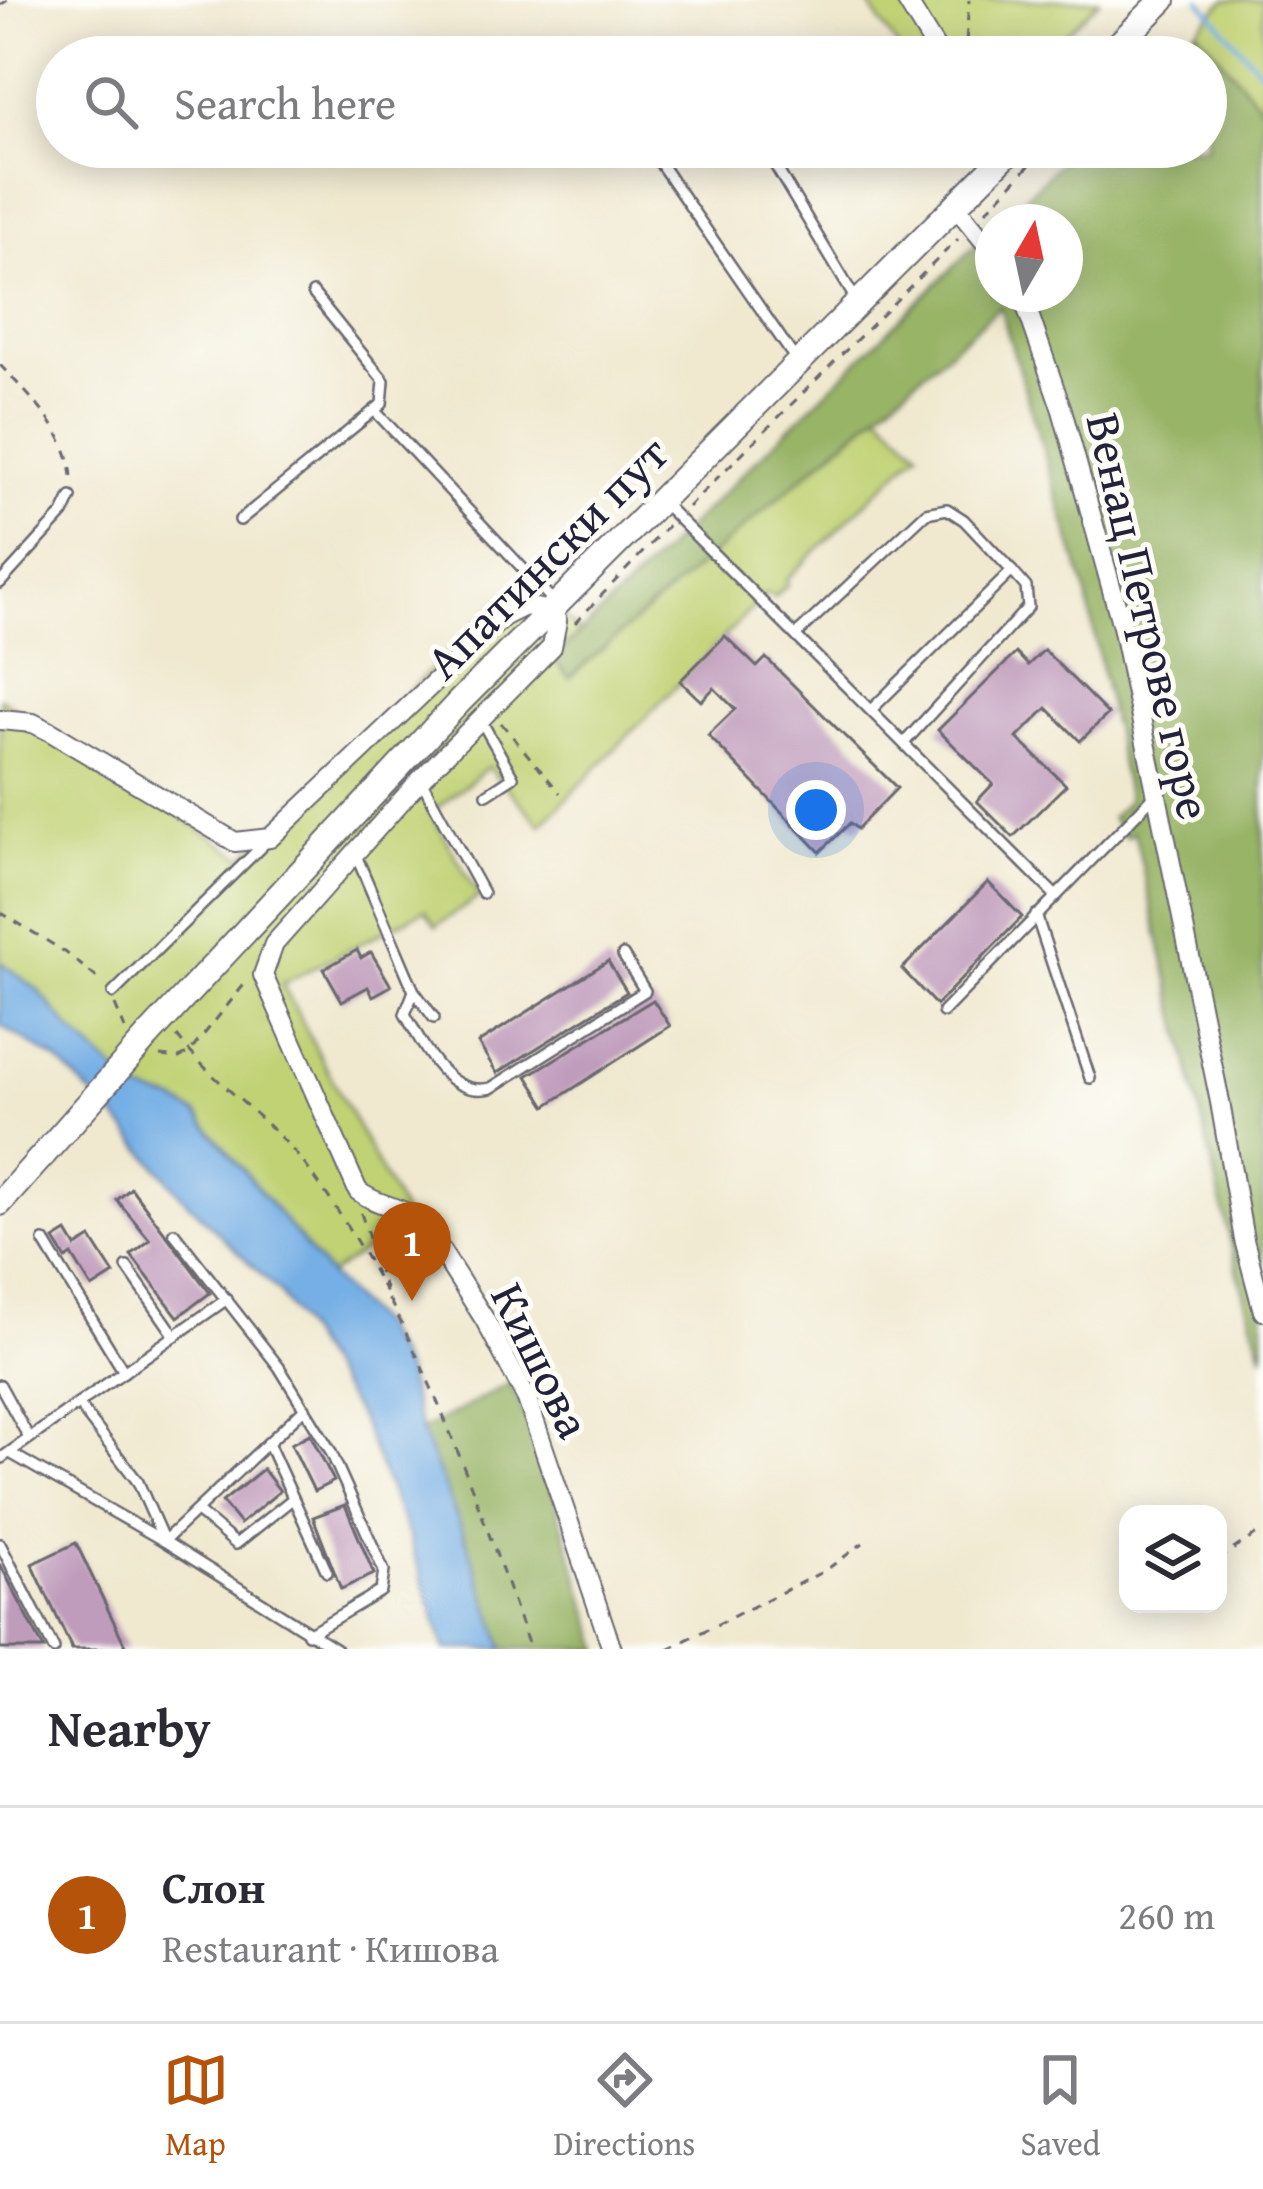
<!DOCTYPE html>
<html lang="en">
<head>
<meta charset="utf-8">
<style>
	:root { --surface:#fff; --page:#f7f7f7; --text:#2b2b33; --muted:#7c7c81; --line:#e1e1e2; --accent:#b45309 }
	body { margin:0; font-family:"Gentium Book Plus",serif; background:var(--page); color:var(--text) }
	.controls { position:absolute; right:36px; bottom:36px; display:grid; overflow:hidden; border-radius:24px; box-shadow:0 6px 30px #0003 }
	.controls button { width:108px; height:108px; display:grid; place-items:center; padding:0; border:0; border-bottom:3px solid var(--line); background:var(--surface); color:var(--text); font:60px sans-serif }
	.compass { position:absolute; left:975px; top:204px; width:108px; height:108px; border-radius:50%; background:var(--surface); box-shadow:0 6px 30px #0003; rotate:9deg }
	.you { position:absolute; left:816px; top:810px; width:42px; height:42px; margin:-30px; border:9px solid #fff; border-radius:50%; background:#1a73e8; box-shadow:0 0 0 18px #1a73e833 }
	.badge { display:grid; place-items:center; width:78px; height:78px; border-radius:50%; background:var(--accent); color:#fff; font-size:39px; font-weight:700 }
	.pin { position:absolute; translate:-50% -99px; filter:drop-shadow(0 3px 6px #0008) }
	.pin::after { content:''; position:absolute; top:63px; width:42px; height:36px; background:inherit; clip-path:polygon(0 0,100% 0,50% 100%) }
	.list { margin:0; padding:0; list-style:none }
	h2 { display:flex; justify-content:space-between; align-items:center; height:156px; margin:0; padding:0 48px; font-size:51px }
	h2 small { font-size:39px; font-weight:400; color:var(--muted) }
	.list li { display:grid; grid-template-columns:78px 1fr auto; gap:36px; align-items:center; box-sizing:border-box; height:216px; padding:0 48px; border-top:3px solid var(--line) }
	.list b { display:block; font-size:45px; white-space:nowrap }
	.list p { margin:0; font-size:39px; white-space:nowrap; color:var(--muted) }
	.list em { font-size:39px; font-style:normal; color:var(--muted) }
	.icon { flex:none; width:66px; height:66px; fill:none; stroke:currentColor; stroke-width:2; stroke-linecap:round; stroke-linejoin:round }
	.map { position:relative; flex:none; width:1263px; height:1649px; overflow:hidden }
	.search { position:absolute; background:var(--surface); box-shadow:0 6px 30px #0003; left:36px; right:36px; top:36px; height:132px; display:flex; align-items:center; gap:30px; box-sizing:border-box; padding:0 42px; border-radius:66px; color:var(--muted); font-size:45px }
	.sheet { height:372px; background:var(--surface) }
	nav { display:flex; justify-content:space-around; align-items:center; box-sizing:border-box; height:168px; border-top:3px solid var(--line); background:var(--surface); font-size:33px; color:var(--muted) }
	nav a { display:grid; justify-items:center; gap:6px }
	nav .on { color:var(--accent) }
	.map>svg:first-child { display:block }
	.green { fill:#c1d275; stroke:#727a58; stroke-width:3 }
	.forest { fill:#98b466; stroke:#5d6b50; stroke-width:3 }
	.water { fill:#74afe5; stroke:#4b6890; stroke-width:3 }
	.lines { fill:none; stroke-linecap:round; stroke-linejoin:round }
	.stream { stroke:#74afe5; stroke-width:4.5 }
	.building { fill:#bf9bbc }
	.service-casing { stroke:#6a686f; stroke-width:14 }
	.minor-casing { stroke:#6a686f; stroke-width:22 }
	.secondary-casing { stroke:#6a686f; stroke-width:28 }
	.path { stroke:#6a686f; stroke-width:3; stroke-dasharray:9 9; stroke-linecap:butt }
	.service { stroke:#fff; stroke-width:9 }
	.minor { stroke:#fff; stroke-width:18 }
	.secondary { stroke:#fff; stroke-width:24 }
	.secondary-bridge-casing { stroke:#6a686f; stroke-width:28; stroke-linecap:butt }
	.secondary-bridge { stroke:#fff; stroke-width:24 }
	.labels { text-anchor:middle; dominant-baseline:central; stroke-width:10; stroke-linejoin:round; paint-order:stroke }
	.street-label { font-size:48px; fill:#22223b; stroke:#fdfcf7 }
</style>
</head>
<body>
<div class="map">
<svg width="1263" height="1649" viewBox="0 0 1263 1649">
	<rect width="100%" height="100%" fill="#fdfcf7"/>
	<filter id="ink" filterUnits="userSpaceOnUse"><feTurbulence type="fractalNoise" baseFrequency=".00833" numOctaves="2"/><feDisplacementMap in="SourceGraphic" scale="24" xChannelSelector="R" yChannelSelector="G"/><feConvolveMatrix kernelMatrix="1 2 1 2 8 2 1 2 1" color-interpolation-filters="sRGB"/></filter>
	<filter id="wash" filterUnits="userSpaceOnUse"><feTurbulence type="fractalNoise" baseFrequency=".004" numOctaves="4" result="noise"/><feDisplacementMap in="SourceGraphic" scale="48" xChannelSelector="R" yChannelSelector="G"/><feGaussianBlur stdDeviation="2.7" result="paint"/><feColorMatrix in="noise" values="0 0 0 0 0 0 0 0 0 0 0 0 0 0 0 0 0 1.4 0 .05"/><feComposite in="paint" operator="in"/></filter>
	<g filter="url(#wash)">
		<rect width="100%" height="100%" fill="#f0e9d0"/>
		<g class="green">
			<polygon points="866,0 1100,0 1041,57 904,57"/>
			<polygon points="1225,0 1263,0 1263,109 1197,29"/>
			<polygon points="879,412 919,451 786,580 788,584 773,598 767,593 541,825 488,767 431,813 479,897 436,926 425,910 282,984 407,1221 329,1275 197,1114 175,1101 138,1091 74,1033 37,989 0,962 0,698 243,857 520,580 580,631 554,659 569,677"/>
		</g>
		<g class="forest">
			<polygon points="1197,29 1263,109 1263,1357 1238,1273 1134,832 1126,837 1111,818 1128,800 1085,588 1000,307 569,678 554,659 993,228 993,294 1065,294 1065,222 1000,222 1076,147 1206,147 1206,57 1168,57"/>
			<polygon points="510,1383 538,1446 601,1649 504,1649 467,1542 421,1431"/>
		</g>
		<polygon class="water" points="0,962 37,989 74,1033 138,1091 175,1101 197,1114 329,1275 379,1326 405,1371 421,1431 467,1542 504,1649 445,1649 409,1538 361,1421 279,1292 187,1202 116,1118 58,1061 0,1025"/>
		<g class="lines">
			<polyline class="stream" points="1200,0 1263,74"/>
		</g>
		<g id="blocks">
			<g class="building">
				<polygon points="725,636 757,667 766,658 897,788 857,829 850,823 820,852 708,735 735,709 714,688 701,701 680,681"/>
				<polygon points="1044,650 1108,714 1080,741 1047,708 1017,738 1066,785 1013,837 977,801 993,784 938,730 1016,653 1028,665"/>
				<polygon points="988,882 1022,917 936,1005 902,969"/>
				<polygon points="357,950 361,958 371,952 391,986 373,996 368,987 342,1001 324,969"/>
				<polygon points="608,961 627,992 497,1073 478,1043"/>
				<polygon points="653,1000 670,1026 546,1106 527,1076"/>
				<polygon points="131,1188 210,1293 178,1317 131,1255 150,1240 117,1200"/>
				<polygon points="67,1232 76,1247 91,1238 114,1274 92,1288 72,1255 66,1259 54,1240"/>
				<polygon points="310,1434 334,1481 314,1491 291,1444"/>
				<polygon points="263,1469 280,1491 240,1524 222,1502"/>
				<polygon points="345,1505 374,1574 341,1589 313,1517"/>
				<polygon points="76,1543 127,1649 72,1649 32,1564"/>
				<polygon points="0,1564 44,1649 0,1649"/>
			</g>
		</g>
	</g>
	<g filter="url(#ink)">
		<use href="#blocks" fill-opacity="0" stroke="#6a686f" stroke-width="3"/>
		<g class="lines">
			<g class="service-casing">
				<g id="service">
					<polyline points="649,147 796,360"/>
					<polyline points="764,147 856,300"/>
					<polyline points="376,412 557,605"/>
					<polyline points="662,502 1055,895"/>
					<polyline points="240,520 382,404 384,381 313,293"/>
					<polyline points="0,583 63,514 71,497"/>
					<polyline points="797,634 926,513 947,509 964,520 1012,571 1026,587 1028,607 904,743"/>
					<polyline points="871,710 1012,571"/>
					<polyline points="479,717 513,777 487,794"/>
					<polyline points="422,782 483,893"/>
					<polyline points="355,853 414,991 434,1018"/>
					<polyline points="1036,915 1090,1078"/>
					<path d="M 414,991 L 405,1014 C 424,1046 447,1098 491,1088 L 645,991 L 623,955"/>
					<polyline points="113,993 266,842"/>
					<polyline points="943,1012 1154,796"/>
					<polyline points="174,1233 279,1367 330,1450 384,1571 381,1591 308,1634"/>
					<polyline points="44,1241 124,1372"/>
					<polyline points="127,1267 175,1336"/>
					<polyline points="0,1385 29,1438"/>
					<polyline points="78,1404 138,1482 164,1541 305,1408"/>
					<polyline points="268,1443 327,1572"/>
					<polyline points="10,1453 164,1541 336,1649"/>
					<polyline points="0,1459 227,1299"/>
					<polyline points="197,1511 236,1544 291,1500"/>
					<polyline points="0,1544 54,1649"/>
				</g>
			</g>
			<g class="minor-casing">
				<g id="minor">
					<polyline points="906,0 941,57"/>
					<polyline points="957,208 993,252"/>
					<polyline points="1022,294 1062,410 1122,626 1220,1102 1244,1240 1263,1311"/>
					<path d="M 0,720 L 33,723 L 51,732 L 235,842 L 270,838 L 503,617 L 525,606 L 551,611 L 557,621 L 552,647 L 420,780 L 274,944 L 263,975 L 358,1191 C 382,1209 400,1203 425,1226 L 485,1320 L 527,1399 L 612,1649"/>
				</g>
			</g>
			<g class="secondary-casing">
				<g id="secondary">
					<polyline points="1106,57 1163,0"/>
					<polyline points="148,1036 459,702 1014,147"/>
					<polyline points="0,1203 44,1154"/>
				</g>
			</g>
			<g class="path">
				<polyline points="0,5 8,0"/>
				<polyline points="965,57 969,0"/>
				<polyline points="986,211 1047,147"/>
				<path d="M 0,365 C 31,398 73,436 72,483"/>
				<polyline points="688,507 958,239"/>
				<polyline points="575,623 668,526"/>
				<polyline points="501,723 560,793"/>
				<polyline points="0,912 65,952 102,982"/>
				<polyline points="115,1005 125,1029"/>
				<path d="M 177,1036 C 216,1087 274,1121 312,1174 C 415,1315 472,1486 530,1649"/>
				<polyline points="160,1056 179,1058 189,1053 247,981"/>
				<polyline points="361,1213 389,1301"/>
				<polyline points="1218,1559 1263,1530"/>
				<polyline points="668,1649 826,1570 863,1543"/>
			</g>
			<use href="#service" class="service"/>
			<use href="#minor" class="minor"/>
			<use href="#secondary" class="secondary"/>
			<g class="secondary-bridge-casing">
				<polyline id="secondary-bridge" points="44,1154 148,1036"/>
			</g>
			<use href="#secondary-bridge" class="secondary-bridge"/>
		</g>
	</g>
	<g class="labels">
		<g class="street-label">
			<text transform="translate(546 557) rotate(-45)">Апатински пут</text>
			<text transform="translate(1150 616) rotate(77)">Венац Петрове горе</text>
			<text transform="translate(542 1360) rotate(64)">Кишова</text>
		</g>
	</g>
</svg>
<div class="controls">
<button><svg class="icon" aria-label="layers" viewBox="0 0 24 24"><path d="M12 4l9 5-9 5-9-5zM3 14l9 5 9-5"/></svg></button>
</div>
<svg class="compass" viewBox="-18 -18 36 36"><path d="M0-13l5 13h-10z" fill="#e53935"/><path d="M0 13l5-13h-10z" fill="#7c7c81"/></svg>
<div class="you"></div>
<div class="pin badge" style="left:412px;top:1301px">1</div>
<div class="search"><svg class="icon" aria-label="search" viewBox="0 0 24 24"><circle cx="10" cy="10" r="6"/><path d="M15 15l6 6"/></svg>Search here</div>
</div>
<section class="sheet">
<h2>Nearby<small></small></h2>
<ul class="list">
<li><span class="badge">1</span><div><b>Слон</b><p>Restaurant · Кишова</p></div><em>260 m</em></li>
</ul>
</section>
<nav>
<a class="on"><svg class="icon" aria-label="map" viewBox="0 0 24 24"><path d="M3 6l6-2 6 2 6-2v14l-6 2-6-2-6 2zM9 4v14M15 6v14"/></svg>Map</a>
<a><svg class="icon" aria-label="directions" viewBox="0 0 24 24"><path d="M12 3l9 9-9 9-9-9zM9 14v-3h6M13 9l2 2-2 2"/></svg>Directions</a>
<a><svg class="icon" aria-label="saved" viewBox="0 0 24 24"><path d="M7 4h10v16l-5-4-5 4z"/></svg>Saved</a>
</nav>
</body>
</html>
